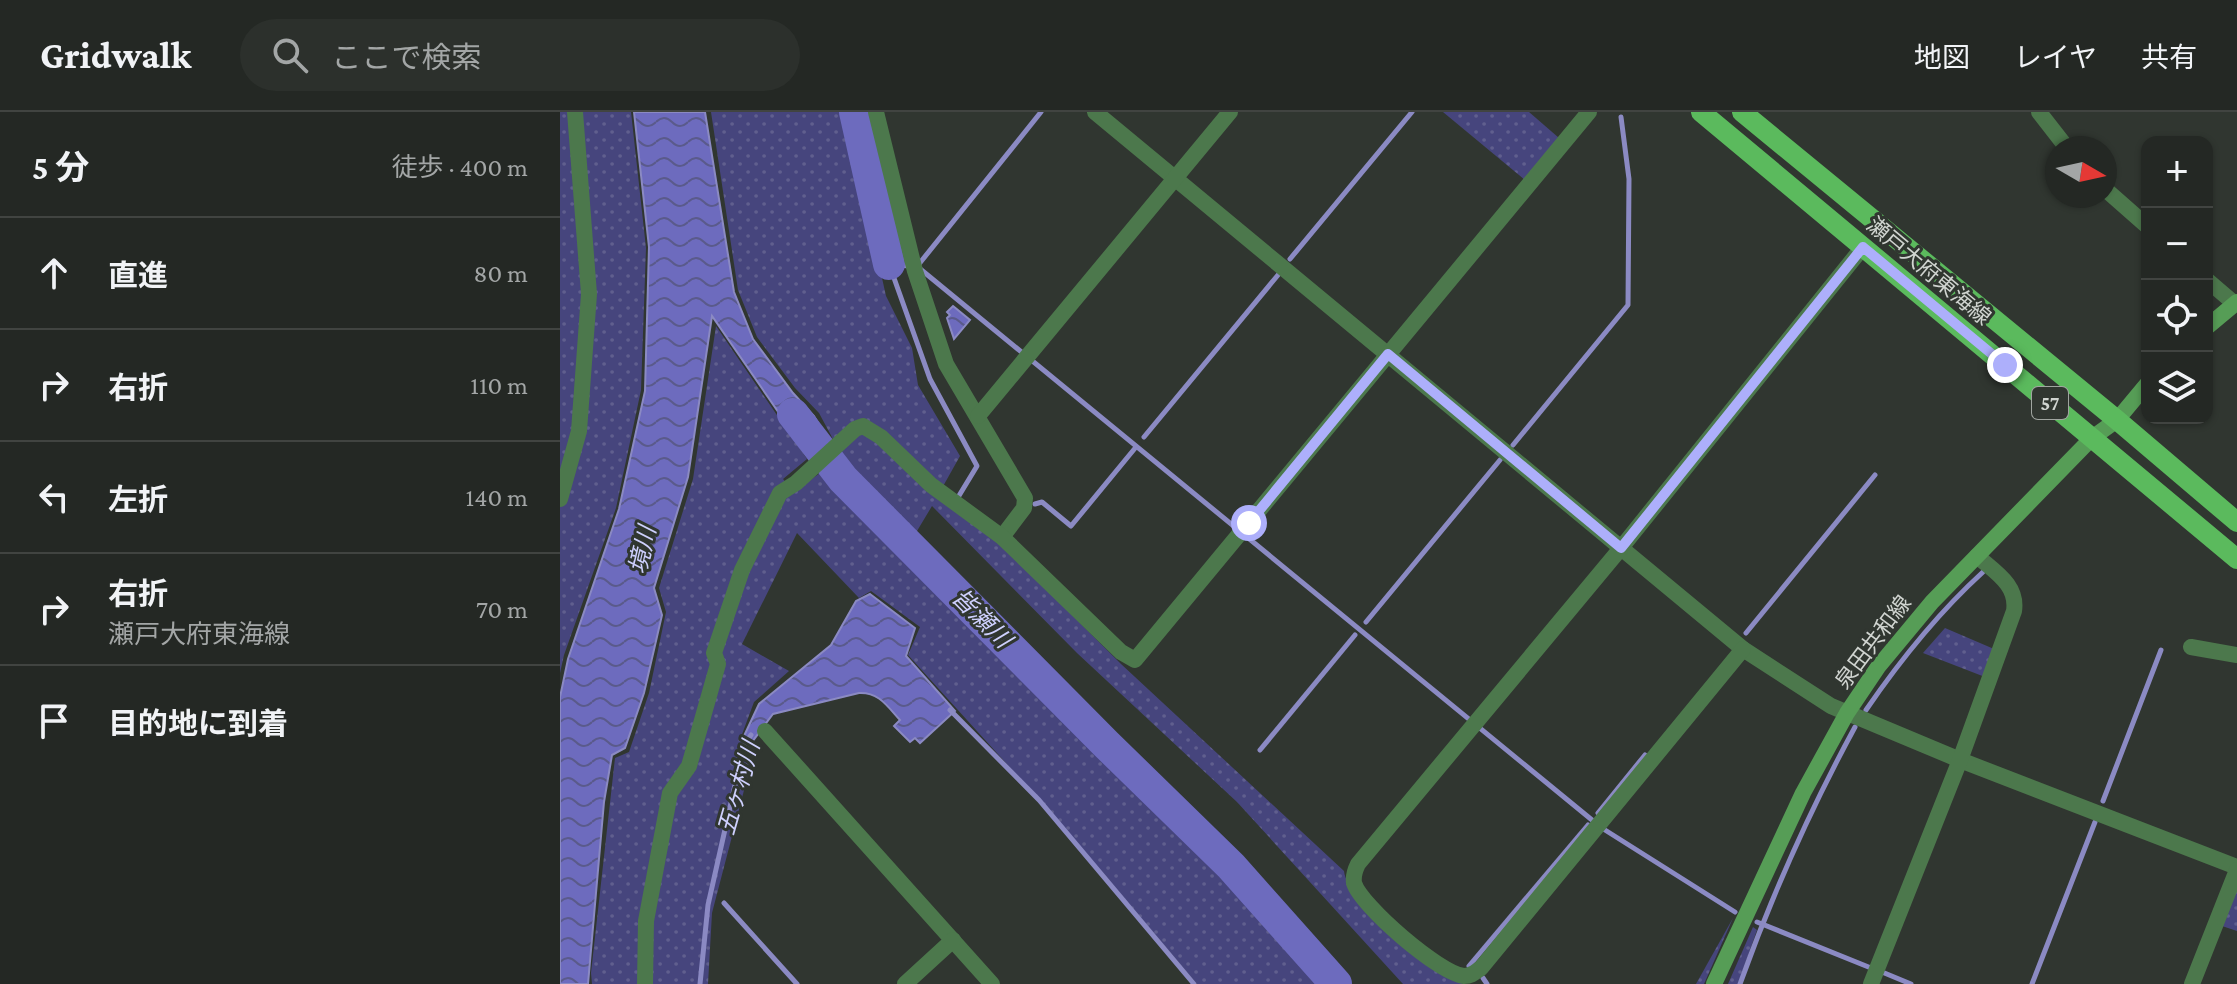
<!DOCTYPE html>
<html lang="ja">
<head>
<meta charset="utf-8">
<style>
	:root { --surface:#242824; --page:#2c302c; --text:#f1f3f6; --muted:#a3a6a6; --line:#414441 }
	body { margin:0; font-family:"Crimson Pro","Noto Sans JP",serif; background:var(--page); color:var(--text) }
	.controls { position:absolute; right:24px; top:24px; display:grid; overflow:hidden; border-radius:16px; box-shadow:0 2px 6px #0004 }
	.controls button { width:72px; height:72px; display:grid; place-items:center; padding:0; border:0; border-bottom:2px solid var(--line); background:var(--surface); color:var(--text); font:40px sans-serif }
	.compass { position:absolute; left:1485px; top:24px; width:72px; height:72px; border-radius:50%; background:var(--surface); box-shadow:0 2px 6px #0004; rotate:99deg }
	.stop { position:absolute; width:24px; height:24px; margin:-18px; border:6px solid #adaffb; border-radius:50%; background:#fff }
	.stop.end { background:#adaffb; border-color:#fff; box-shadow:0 2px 8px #0008 }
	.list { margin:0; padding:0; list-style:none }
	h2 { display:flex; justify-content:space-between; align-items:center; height:104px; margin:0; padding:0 32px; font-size:34px }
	h2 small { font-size:26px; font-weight:400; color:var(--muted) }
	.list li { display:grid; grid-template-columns:52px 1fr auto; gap:24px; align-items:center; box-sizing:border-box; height:112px; padding:0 32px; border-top:2px solid var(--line) }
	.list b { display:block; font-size:30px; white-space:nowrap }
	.list p { margin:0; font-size:26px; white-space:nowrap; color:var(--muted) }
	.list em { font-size:26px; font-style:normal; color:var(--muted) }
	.icon { flex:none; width:44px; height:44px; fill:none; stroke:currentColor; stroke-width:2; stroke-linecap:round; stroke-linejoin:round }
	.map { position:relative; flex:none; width:1677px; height:872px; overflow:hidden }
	header { display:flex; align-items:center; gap:48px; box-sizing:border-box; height:112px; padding:0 40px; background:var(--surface); border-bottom:2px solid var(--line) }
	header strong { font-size:38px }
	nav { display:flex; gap:44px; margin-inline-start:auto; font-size:28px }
	.search { width:560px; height:72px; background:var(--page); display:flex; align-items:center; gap:20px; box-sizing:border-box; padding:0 28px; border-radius:44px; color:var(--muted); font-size:30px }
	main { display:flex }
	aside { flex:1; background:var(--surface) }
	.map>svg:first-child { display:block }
	.grass { fill:url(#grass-dots) }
	.water { fill:url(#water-waves); stroke:#8b8ac3; stroke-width:2 }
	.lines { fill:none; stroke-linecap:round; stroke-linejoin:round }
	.stream { stroke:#8b8ac3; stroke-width:5 }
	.river { stroke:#6d6bbe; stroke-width:32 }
	.minor { stroke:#4c784c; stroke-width:16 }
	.secondary { stroke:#569d56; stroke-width:16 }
	.primary { stroke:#5bba5d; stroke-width:20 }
	.route { stroke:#adaffb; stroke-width:10 }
	.labels { text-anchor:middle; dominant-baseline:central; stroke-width:6; stroke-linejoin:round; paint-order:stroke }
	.shield { fill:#303630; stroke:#a0a5a0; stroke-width:2 }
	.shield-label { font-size:20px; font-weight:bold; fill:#d0d4d0 }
	.street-label { font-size:22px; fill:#d0d4d0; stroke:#303630 }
	.water-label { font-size:24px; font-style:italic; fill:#ced0fd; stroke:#303630 }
</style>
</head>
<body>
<header>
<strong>Gridwalk</strong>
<div class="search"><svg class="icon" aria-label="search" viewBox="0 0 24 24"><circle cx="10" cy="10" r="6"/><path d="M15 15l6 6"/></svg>ここで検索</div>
<nav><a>地図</a><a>レイヤ</a><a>共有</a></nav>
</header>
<main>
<aside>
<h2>5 分<small>徒歩 · 400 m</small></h2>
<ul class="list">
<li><svg class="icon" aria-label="ahead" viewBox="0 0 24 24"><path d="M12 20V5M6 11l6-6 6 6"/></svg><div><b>直進</b></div><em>80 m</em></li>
<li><svg class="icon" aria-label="right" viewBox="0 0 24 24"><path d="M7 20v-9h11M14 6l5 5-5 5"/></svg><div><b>右折</b></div><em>110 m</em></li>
<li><svg class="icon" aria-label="left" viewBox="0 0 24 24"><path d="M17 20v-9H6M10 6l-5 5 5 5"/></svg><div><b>左折</b></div><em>140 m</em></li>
<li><svg class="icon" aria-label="right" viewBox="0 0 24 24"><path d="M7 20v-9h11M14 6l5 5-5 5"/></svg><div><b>右折</b><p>瀬戸大府東海線</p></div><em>70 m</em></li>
<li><svg class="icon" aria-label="arrive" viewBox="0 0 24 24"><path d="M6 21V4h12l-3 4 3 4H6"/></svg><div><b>目的地に到着</b></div></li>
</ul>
</aside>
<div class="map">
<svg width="1677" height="872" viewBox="0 0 1677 872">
	<defs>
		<pattern id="grass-dots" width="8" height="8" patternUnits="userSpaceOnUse" patternTransform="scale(2)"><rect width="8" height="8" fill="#46457d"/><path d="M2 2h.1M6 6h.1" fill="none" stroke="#605f8e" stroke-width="1.8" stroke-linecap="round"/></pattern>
		<pattern id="water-waves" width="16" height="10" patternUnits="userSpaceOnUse" patternTransform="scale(2)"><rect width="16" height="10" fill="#6d6bbe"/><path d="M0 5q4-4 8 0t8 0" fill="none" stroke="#5a5a8b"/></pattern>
	</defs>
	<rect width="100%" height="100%" fill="#303630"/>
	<g class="grass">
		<polygon points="0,0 71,0 86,136 81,278 56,396 4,543 0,561"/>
		<path d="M 151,0 L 285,0 L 326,184 L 352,236 L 358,273 L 400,344 L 377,385 L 438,429 L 561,552 L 784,759 C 787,793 878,844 903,872 L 843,872 L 677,690 L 517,541 L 372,394 L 354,424 L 281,342 L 259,301 L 235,276 L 197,225 L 178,178 Z"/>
		<polygon points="883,0 969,0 999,26 965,68"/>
		<polygon points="156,214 247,347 223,367 234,380 260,361 616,716 757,872 637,872 504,715 348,543 360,515 311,479 299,486 237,421 182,532 229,559 194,590 181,625 195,636 152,801 148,872 32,872 31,861 55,646 69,640 89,581 106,500 99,476 133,367"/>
		<polygon points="1385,516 1434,537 1425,565 1363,541"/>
		<polygon points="1677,768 1677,819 1659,813"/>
		<polygon points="1173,806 1144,872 1136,872"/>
		<polygon points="1193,815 1197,818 1178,872 1168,872"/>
	</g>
	<g class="water">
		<polygon points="74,0 145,0 174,180 193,227 233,281 254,304 269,329 250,346 152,204 128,365 94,476 102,503 84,581 65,636 52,643 44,690 28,872 0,872 0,585 8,547 59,397 85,279 89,135"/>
		<polygon points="393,194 410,208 394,227 387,206 390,203 387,200"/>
		<path d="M 310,482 L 355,516 L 346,544 L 395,599 L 360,631 L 355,626 L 350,630 L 334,614 L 340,608 C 327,594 319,580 299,581 L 213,602 L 192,630 L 184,624 L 199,592 L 271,533 L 296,489 Z"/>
	</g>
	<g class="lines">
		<g class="stream">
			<polyline points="730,147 852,0"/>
			<polyline points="359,152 481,0"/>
			<polyline points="349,154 329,152 370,267 417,354 397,387"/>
			<polyline points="359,156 1032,708"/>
			<polyline points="584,325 718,163"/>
			<polyline points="953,333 1068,193 1069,67 1061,5"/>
			<polyline points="475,392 482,390 511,414 576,335"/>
			<polyline points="806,510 940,348"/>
			<polyline points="1186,521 1315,363"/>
			<polyline points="390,598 479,688 634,872"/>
			<path d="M 1306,598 C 1341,547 1378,501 1423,460"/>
			<polyline points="700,638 795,523"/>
			<polyline points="1543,689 1601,538"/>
			<polyline points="1038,701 1085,643"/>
			<polyline points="1045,718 1175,800"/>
			<polyline points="164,791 237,872"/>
			<polyline points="1197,810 1311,856"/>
			<polyline points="909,854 1028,713"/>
			<polyline points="1322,860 1351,872"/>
			<polyline points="923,866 927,872"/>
			<polyline points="140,872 148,793 184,633 191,623"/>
			<path d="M 1180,872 C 1212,783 1250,698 1295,615"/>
			<polyline points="1472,872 1535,710"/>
		</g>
		<g class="river">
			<polyline points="295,0 329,152"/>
			<polyline points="233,302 283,367 546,632 671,754 776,872"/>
		</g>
		<g class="minor">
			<polyline points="316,0 355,159 386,252 465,386 464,396 442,425"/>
			<polyline points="535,0 1183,537 1271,594 1400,648 1677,755"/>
			<polyline points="1479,0 1507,36"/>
			<polyline points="1545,77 1587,114"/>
			<polyline points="1647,168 1675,192"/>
			<polyline points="418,304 670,0"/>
			<polyline points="0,387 19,319 29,182 15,0"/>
			<polyline points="1631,535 1677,543"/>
			<path d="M 1183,537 L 921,856 C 915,860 912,864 904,864 C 880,862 801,794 794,771 C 793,764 795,758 798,752 L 1061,436 L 1303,135"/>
			<polyline points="205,619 432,872"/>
			<polyline points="85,872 86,809 110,681 129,654 158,552 154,541 182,458 220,381 236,371 295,317 303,314 321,325 371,373 442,425 561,540 575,548 1029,0"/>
			<polyline points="345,872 393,828"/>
			<path d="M 1311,872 L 1400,648 L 1454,499 C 1458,473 1435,460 1417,444"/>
			<polyline points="1632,872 1677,758"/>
		</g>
		<g class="secondary">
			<polyline points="1647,215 1677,190"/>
			<polyline points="1154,872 1243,681 1287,601 1318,555 1372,490 1532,326 1557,308 1587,272"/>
		</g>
		<g class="primary">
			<polyline points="1141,0 1677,447"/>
			<polyline points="1182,0 1557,308 1677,410"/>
		</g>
	</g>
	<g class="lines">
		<polyline class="route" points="689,411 828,242 1061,436 1303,135 1445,253"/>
	</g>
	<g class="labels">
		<rect class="shield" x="1472" y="275" width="36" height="32" rx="6"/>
		<g class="shield-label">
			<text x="1490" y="291">57</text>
		</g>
		<g class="street-label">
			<text transform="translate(1369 159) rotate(40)">瀬戸大府東海線</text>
			<text transform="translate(1313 530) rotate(-53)">泉田共和線</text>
		</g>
		<g class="water-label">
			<text transform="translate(82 438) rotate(-77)">境川</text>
			<text transform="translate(422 506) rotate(45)">皆瀬川</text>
			<text transform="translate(178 676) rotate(-74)">五ヶ村川</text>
		</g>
	</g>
</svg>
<div class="controls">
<button>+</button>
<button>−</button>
<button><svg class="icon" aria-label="locate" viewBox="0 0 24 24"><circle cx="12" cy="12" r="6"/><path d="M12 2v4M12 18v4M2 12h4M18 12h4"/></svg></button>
<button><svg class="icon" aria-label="layers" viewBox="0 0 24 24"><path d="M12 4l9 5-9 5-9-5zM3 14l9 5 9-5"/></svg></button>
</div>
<svg class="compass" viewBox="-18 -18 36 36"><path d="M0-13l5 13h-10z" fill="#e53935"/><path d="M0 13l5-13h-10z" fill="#a3a6a6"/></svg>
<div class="stop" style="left:689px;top:411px"></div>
<div class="stop end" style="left:1445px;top:253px"></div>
</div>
</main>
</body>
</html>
